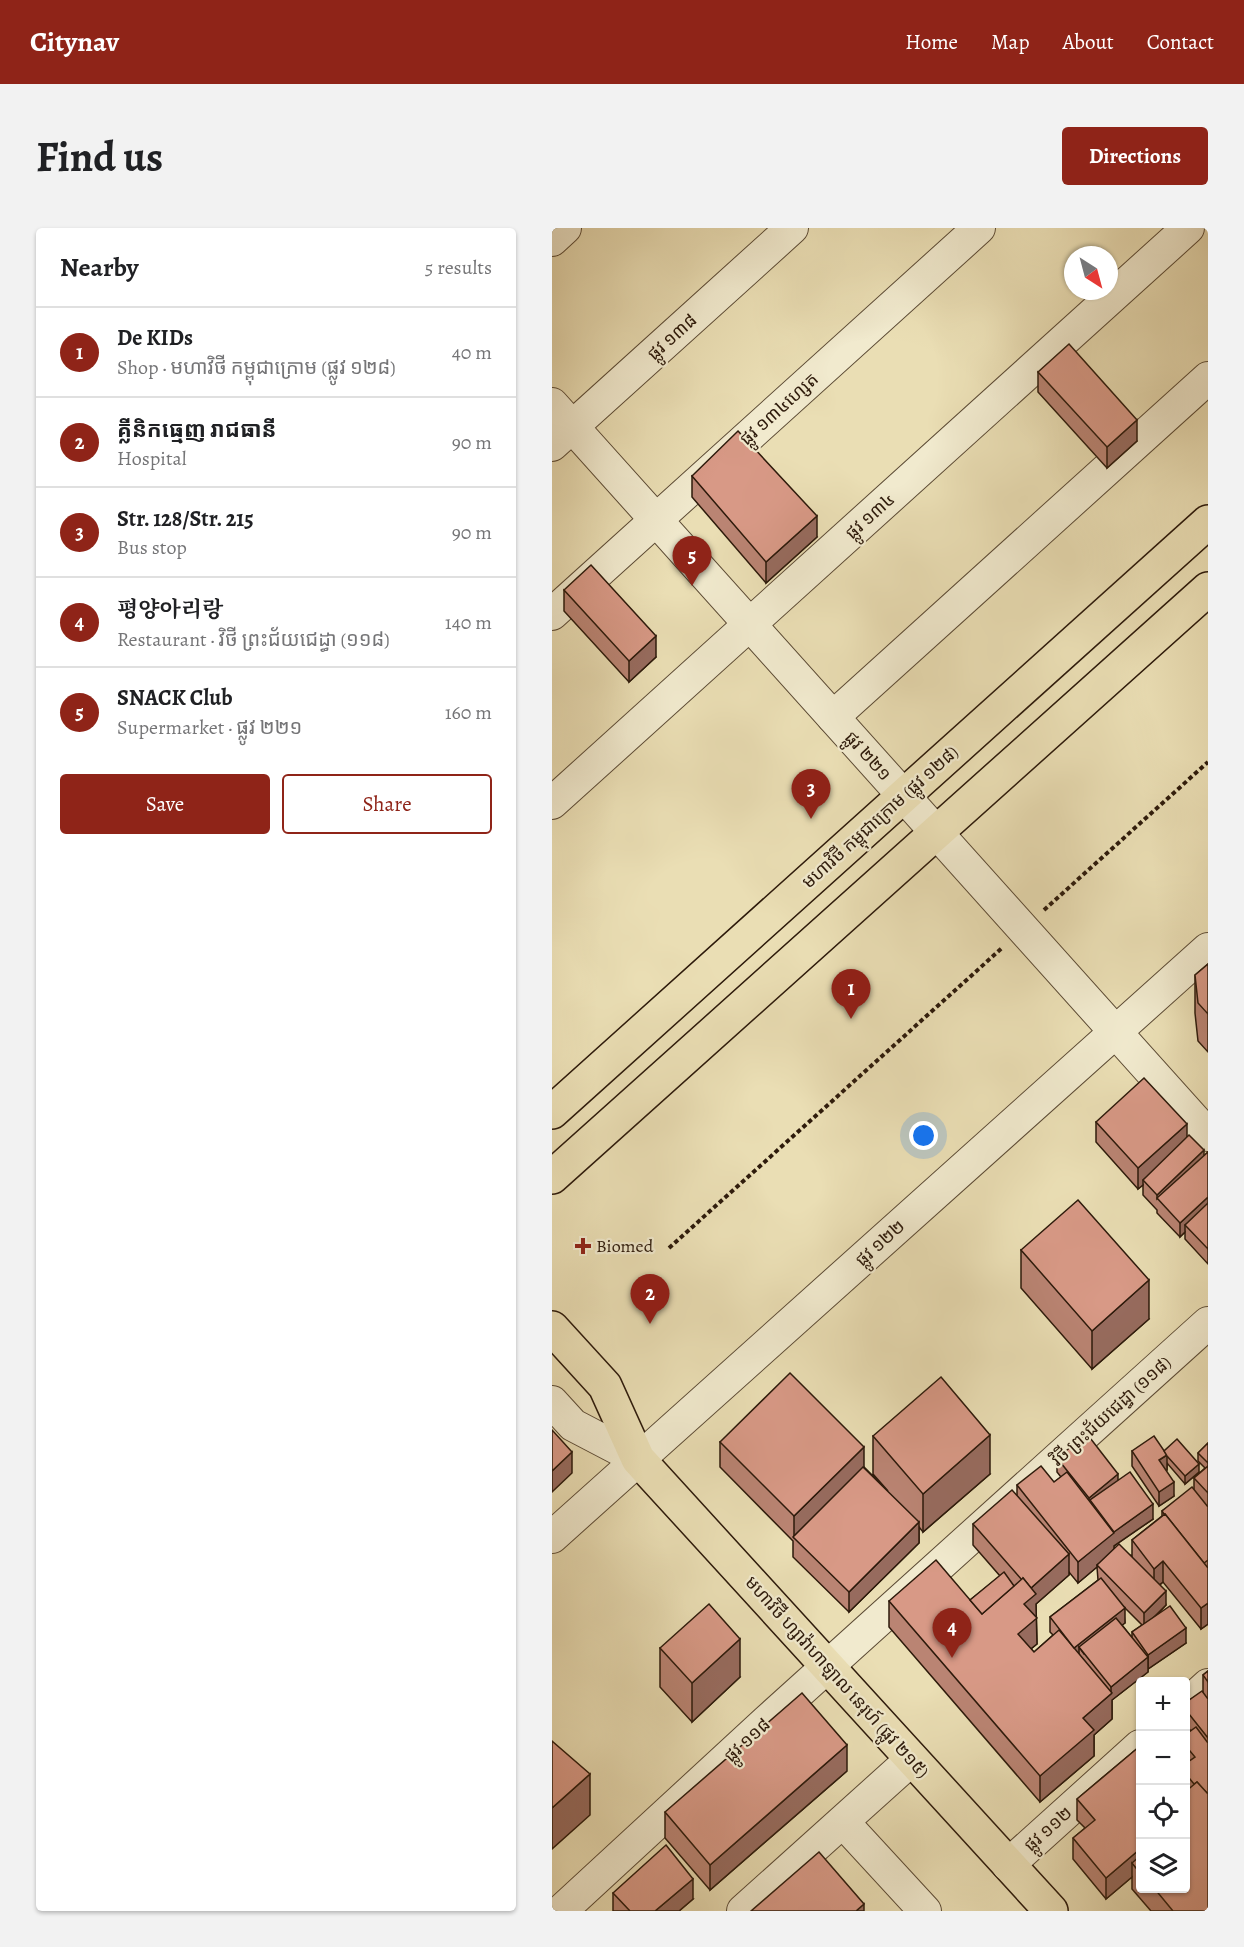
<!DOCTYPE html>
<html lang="en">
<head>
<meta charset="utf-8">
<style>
	:root { --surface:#fff; --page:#f2f2f2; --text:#202124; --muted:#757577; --line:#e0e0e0; --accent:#8f2418 }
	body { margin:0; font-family:Alegreya,"Noto Serif KR","Noto Sans Khmer",serif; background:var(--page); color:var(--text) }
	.controls { position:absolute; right:18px; bottom:18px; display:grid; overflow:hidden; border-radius:6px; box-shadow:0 2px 4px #0004 }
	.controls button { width:54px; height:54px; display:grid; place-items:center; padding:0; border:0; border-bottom:2px solid var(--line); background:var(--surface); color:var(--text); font:30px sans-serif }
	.compass { position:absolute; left:512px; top:18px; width:54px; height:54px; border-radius:50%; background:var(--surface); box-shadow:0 2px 4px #0004; rotate:144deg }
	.you { position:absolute; left:372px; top:908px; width:21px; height:21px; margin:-15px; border:4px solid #fff; border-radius:50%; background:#1a73e8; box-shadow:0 0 0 9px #1a73e833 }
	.badge { display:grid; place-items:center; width:39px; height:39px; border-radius:50%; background:var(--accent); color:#fff; font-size:20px; font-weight:700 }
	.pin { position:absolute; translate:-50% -50px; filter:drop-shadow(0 2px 3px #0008) }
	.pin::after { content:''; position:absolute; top:32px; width:21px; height:18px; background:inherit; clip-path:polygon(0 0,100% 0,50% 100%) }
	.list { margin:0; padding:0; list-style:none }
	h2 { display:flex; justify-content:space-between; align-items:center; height:78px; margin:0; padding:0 24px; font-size:26px }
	h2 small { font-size:20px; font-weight:400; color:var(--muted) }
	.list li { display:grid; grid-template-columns:39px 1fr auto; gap:18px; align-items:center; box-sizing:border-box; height:90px; padding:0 24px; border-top:2px solid var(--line) }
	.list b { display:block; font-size:22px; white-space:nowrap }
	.list p { margin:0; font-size:20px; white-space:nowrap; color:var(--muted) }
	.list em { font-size:20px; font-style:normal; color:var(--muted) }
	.actions { display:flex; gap:12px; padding:18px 24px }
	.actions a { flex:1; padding:14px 0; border:2px solid var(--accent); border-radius:6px; text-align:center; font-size:21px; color:var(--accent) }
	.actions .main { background:var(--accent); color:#fff }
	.icon { flex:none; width:33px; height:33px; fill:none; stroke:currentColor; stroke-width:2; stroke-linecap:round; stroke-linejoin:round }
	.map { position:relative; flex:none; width:656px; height:1683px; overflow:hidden; border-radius:6px }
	header { display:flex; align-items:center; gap:36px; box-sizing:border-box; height:84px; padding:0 30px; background:var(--accent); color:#fff }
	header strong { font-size:28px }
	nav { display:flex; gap:33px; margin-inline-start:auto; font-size:21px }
	.intro { display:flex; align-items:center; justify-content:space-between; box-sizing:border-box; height:144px; padding:0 36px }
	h1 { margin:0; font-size:42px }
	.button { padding:15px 27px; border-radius:6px; background:var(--accent); color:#fff; font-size:21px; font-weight:700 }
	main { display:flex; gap:36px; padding:0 36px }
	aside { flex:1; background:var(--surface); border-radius:6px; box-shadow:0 2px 4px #0004 }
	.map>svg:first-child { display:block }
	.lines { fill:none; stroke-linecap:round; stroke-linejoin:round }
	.minor-casing { stroke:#5c4b35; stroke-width:34 }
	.major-casing { stroke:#2d1a0b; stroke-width:36 }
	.path { stroke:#2d1a0b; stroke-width:4; stroke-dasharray:4.5 3; stroke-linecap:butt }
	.minor { stroke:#f1eace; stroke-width:32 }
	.major { stroke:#eadeb4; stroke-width:33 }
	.wall { fill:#ba8473; stroke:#2d1a0b; stroke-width:1.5; fill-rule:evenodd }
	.shaded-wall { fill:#976b5e; stroke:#2d1a0b; stroke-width:1.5 }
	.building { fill:#d89986; stroke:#2d1a0b; stroke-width:1.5 }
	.poi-dot { fill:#8f2418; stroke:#f1eace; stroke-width:2 }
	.labels { text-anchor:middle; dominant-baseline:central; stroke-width:4.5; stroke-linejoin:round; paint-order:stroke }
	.street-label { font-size:18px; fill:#2d1a0b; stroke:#f1eace }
	.poi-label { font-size:18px; fill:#2d1a0b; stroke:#f1eace; text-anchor:start }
</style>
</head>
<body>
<header>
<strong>Citynav</strong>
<nav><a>Home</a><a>Map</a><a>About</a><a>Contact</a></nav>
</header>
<div class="intro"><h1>Find us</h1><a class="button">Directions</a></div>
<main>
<aside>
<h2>Nearby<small>5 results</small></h2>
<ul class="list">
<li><span class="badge">1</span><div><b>De KIDs</b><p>Shop · មហាវិថី កម្ពុជាក្រោម (ផ្លូវ ១២៨)</p></div><em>40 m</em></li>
<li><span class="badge">2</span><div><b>គ្លីនិកធ្មេញ រាជធានី</b><p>Hospital</p></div><em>90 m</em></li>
<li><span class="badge">3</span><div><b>Str. 128/Str. 215</b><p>Bus stop</p></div><em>90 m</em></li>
<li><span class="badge">4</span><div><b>평양아리랑</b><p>Restaurant · វិថី ព្រះជ័យជេដ្ធា (១១៨)</p></div><em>140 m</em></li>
<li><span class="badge">5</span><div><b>SNACK Club</b><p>Supermarket · ផ្លូវ ២២១</p></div><em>160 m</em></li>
</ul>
<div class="actions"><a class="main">Save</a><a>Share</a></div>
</aside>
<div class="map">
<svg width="656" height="1683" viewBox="0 0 656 1683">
	<rect width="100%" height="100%" fill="#eadeb4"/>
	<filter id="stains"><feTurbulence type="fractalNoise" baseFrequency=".00333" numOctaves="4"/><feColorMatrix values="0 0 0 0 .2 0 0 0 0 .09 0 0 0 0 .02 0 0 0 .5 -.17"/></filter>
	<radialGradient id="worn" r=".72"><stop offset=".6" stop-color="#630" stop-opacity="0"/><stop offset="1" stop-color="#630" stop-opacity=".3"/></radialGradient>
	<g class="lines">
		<g class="minor-casing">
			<g id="minor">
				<polyline points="0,12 13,0"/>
				<polyline points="0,176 656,907"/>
				<polyline points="0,217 240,0"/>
				<polyline points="0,386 427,0"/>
				<polyline points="281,489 656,150"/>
				<polyline points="0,575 636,0"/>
				<polyline points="0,1174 21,1197 86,1231"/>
				<polyline points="0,1309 656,721"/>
				<polyline points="634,1477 656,1457"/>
				<polyline points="291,1594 373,1683"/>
				<polyline points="456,1637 588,1518"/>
				<polyline points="9,1683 215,1493 656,1095"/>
				<polyline points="191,1683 360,1531"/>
			</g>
		</g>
		<g class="major-casing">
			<g id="major">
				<polyline points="0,884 656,294"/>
				<polyline points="0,949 656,361"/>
				<polyline points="0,1100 53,1158 86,1231 499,1683"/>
			</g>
		</g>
		<g class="path">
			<polyline points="492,682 656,534"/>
			<polyline points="117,1020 450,720"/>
		</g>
		<use href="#minor" class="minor"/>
		<use href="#major" class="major"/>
	</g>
	<g class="wall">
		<polygon points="486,144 585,213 555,240 486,164"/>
		<polygon points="140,248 265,309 214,355 140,269"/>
		<polygon points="12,362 104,429 77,454 12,383"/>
		<polygon points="656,736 656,824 646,813 643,785 643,747"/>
		<polygon points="544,894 635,909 652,928 656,924 656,1036 633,1011 633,1004 628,1009 605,985 605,982 591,967 591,957 586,961 544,914"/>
		<polygon points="469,1022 597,1091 540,1141 469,1060"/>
		<polygon points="321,1208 438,1246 371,1304 367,1299 367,1315 297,1384 241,1329 241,1313 168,1239 168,1214 312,1239 336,1263 321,1246"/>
		<path d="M 656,1215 L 656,1396 L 649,1401 L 611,1354 L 608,1357 L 614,1377 L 604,1388 L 634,1415 L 596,1441 L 596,1444 L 560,1472 L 560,1491 L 542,1507 L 542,1528 L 488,1574 L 337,1399 L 337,1373 L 418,1372 L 448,1348 L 421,1317 L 421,1296 L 465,1267 L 465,1257 L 502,1254 L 509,1249 L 505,1244 L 505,1230 L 566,1252 L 601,1291 L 562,1318 L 562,1320 L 580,1328 L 580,1312 L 610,1288 L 610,1283 L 642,1262 L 642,1250 L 653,1240 L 646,1233 L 646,1225 ZM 545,1339 L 546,1352 L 498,1389 L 498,1404 L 501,1407 L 482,1424 L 479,1421 L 485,1416 L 484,1376 L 517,1347 L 517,1344 L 526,1355 ZM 571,1378 L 590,1397 L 580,1404 L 580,1410 L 570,1397 L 573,1395 Z"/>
		<polygon points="580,1223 612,1223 647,1244 633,1256 615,1235 615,1242 614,1243 622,1268 607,1278 580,1238"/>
		<polygon points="108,1420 188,1449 140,1494 108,1459"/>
		<polygon points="656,1443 656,1683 599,1683 580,1661 580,1649 554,1671 521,1631 521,1610 533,1600 525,1592 525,1571 588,1518 588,1660 633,1660 633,1536 636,1534 633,1531 633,1507 639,1503 633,1496 633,1475 651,1464 651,1447"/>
		<polygon points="295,1543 158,1662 113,1610 113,1584"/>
		<polygon points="61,1665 141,1671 127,1683 61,1683"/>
	</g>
	<g class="shaded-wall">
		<polygon points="585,192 585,213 555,240 555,219"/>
		<polygon points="265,288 265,309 214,355 214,334"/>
		<polygon points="104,408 104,429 77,454 77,433"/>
		<polygon points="635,896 635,917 591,952 591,957 586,961 586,940"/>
		<polygon points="652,922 652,937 605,971 605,967"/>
		<polygon points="656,969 656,983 633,997 633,1004 628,1009 628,995"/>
		<polygon points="597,1052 597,1091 540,1141 540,1103"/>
		<polygon points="438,1207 438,1246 371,1304 371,1266"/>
		<polygon points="312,1219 312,1245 242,1309 242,1288"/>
		<polygon points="20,1224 20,1245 0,1264 0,1243"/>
		<polygon points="615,1227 615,1242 607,1247 607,1232"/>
		<polygon points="647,1236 647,1244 633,1256 633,1248"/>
		<polygon points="566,1246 566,1261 537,1284 537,1270"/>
		<polygon points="622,1254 622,1268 607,1278 607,1264"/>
		<polygon points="601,1276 601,1291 562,1318 562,1326 545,1337 545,1339 526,1355 526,1334 560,1305"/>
		<polygon points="367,1294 367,1315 297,1384 297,1364"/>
		<polygon points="517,1326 517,1347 484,1376 485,1416 466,1431 466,1406 472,1376 478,1361"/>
		<polygon points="611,1333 611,1354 602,1361 602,1341"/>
		<polygon points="614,1363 614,1377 592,1399 592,1385"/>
		<polygon points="656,1375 656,1396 649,1401 649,1380"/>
		<polygon points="573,1380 573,1395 532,1426 527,1419 527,1431 522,1420"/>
		<polygon points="634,1400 634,1415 596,1441 596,1427"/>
		<polygon points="188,1411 188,1449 140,1494 140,1455"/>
		<polygon points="596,1429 596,1444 560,1472 560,1491 542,1507 542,1528 488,1574 488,1548 531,1490 559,1466 559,1459"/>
		<polygon points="295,1517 295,1543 158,1662 158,1637"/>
		<polygon points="38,1546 38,1587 0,1621 0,1580"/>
		<polygon points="588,1621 588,1642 580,1635 580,1649 554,1671 554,1650"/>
		<polygon points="141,1651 141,1671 127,1683 103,1683"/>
		<polygon points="312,1676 312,1683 304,1683"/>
	</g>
	<g class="building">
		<polygon points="517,116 585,192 555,219 486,144"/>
		<polygon points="186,203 265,288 214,334 140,248"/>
		<polygon points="39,337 104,408 77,433 12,362"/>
		<polygon points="656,736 656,786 646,775 643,747"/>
		<polygon points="592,850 635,896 586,940 544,894"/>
		<polygon points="637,907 652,922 605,967 591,952"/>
		<polygon points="656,924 656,969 628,995 605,970"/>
		<polygon points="526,972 597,1052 540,1103 469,1022"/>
		<polygon points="656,975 656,1021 633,997"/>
		<polygon points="238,1145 312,1219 242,1288 168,1214"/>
		<polygon points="389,1149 438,1207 371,1266 321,1208"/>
		<polygon points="0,1202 20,1224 0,1243"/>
		<polygon points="535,1206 566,1246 537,1270 505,1230"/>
		<polygon points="602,1208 615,1227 607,1232 622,1254 607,1264 580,1223"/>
		<polygon points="625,1211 647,1236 633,1248 615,1228 612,1223"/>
		<polygon points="656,1215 656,1235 646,1225"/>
		<polygon points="489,1238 502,1254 515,1244 562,1305 526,1334 465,1257"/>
		<polygon points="656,1238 656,1265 642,1250"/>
		<polygon points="311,1239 367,1294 297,1364 241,1309"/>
		<polygon points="578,1244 601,1276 562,1304 538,1272"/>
		<polygon points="640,1259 656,1279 656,1332 652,1335 613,1286 612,1286 610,1283"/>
		<polygon points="460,1262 517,1326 479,1360 471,1350 470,1352 421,1296"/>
		<polygon points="613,1286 656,1340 656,1375 649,1380 611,1333 602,1341 580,1312"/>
		<polygon points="567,1316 614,1363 592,1385 545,1337"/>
		<polygon points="384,1332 430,1386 471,1350 484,1366 472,1376 485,1390 466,1406 482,1424 507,1402 560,1465 531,1490 542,1502 488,1548 337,1373"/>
		<polygon points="452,1344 462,1358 430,1386 418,1372"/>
		<polygon points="549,1350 573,1380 522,1420 498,1389"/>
		<polygon points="157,1376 188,1411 140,1455 108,1420"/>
		<polygon points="618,1378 634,1400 596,1427 580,1404"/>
		<polygon points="564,1390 596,1429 559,1459 527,1419"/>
		<polygon points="656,1443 656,1454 651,1447"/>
		<polygon points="650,1463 656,1471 656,1510 633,1481 633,1475"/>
		<polygon points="250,1465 295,1517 158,1637 113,1584"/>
		<polygon points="644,1499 656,1515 656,1566 645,1554 642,1556 633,1545 633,1536 643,1529 633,1517 633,1507"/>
		<polygon points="0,1513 38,1546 0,1580"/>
		<polygon points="588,1518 588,1621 554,1650 521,1610 543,1592 525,1571"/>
		<polygon points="645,1554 656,1566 656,1683 621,1683 602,1660 633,1660 633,1564"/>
		<polygon points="114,1617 141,1651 103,1683 78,1683 61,1665"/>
		<polygon points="267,1624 312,1676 304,1683 199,1683"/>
		<polygon points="588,1628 588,1645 580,1635"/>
	</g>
	<path class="poi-dot" d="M28 1009h6v6h6v6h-6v6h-6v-6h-6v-6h6z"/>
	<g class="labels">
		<g class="street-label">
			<text transform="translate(120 109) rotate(-42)">ផ្លូវ ១៣៨</text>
			<text transform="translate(227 181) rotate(-42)">ផ្លូវ ១៣៤ហ្សេត</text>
			<text transform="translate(318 288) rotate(-42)">ផ្លូវ ១៣៤</text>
			<text transform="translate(316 528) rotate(48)">ផ្លូវ ២២១</text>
			<text transform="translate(328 589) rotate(-42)">មហាវិថី កម្ពុជាក្រោម (ផ្លូវ ១២៨)</text>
			<text transform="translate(328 1015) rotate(-42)">ផ្លូវ ១២២</text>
			<text transform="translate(559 1183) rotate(-42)">វិថី ព្រះជ័យជេដ្ធា (១១៨)</text>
			<text transform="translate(285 1449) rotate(48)">មហាវិថី ហ្សាវ៉ាហាឡាល នេរុហ៍ (ផ្លូវ ២១៥)</text>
			<text transform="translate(195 1512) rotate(-43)">ផ្លូវ ១១៨</text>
			<text transform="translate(496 1601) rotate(-42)">ផ្លូវ ១១២</text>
		</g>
		<g class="poi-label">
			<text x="44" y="1018">Biomed</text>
		</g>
	</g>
	<rect width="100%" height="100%" filter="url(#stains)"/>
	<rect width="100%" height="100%" fill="url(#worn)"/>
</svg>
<div class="controls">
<button>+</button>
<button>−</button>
<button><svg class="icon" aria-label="locate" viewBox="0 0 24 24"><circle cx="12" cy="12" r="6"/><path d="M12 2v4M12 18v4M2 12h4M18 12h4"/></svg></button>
<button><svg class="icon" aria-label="layers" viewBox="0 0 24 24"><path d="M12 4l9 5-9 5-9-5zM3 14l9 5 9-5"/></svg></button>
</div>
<svg class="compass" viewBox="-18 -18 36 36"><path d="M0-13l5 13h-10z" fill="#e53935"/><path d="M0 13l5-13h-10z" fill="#757577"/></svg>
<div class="you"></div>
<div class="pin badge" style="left:299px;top:791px">1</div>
<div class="pin badge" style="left:98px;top:1096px">2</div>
<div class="pin badge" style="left:259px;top:591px">3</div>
<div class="pin badge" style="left:400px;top:1430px">4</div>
<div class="pin badge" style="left:140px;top:358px">5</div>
</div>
</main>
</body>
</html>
